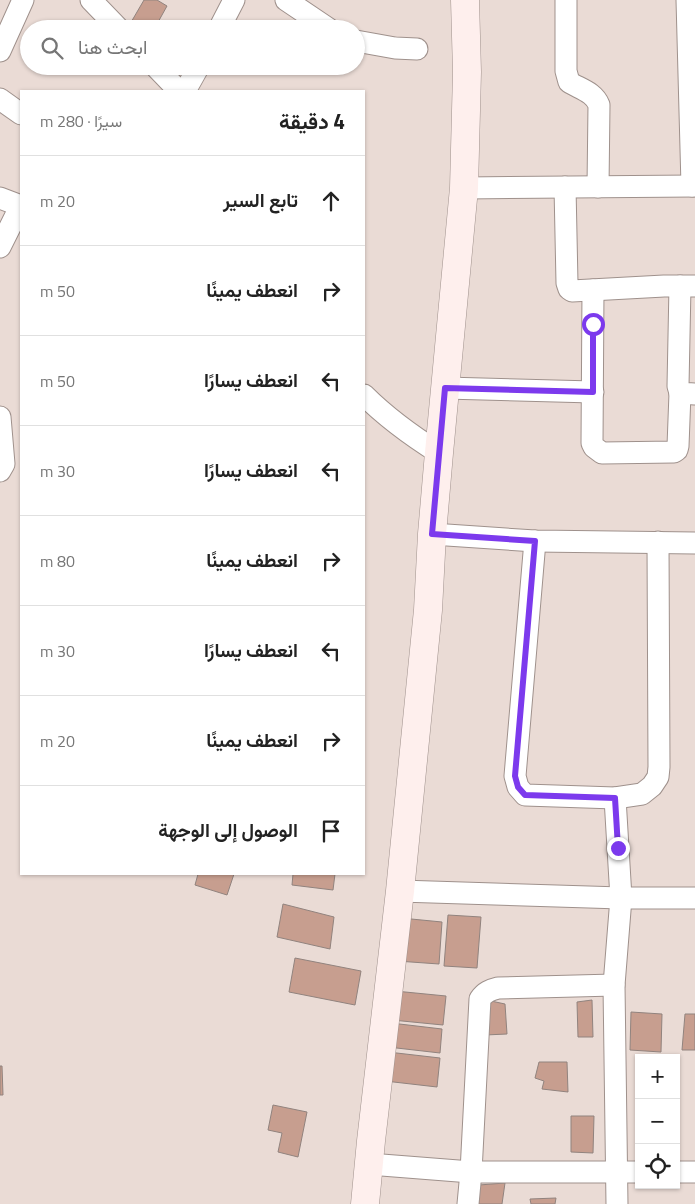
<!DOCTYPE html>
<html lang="ar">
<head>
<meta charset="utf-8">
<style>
	:root { --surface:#fff; --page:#f2f2f2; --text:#222; --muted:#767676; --line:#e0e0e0 }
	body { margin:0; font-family:"Titillium Web",Vazirmatn,sans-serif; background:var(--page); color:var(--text); direction:rtl }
	.controls { position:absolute; right:15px; bottom:15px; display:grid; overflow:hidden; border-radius:0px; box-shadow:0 1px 4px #0004 }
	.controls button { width:45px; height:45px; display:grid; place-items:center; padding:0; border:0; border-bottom:1px solid var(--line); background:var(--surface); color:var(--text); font:25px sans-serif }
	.stop { position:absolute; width:15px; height:15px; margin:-11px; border:4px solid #7c3aed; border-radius:50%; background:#fff }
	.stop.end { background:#7c3aed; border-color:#fff; box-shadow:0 1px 5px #0008 }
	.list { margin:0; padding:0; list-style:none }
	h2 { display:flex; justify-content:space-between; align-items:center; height:65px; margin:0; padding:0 20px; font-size:21px }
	h2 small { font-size:16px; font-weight:400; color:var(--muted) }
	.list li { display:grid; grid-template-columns:32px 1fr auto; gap:15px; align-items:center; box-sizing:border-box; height:90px; padding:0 20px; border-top:1px solid var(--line) }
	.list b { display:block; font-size:19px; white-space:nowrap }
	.list em { font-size:16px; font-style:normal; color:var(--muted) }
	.icon { flex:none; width:28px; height:28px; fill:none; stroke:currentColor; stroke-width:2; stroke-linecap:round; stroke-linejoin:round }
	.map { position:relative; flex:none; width:695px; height:1204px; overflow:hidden; direction:ltr }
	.search { position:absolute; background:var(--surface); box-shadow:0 1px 4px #0004; left:20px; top:20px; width:345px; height:55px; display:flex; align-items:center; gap:12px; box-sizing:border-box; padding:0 18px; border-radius:28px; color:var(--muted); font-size:19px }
	.panel { position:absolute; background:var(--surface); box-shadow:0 1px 4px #0004; left:20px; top:90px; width:345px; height:785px; border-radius:0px; direction:rtl }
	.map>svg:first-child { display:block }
	.building { fill:#c79e8f; stroke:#91837e }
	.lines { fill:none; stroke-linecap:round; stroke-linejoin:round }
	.street-casing { stroke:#9f918c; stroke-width:23 }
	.secondary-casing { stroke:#9f918c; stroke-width:29 }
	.street { stroke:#fff; stroke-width:21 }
	.secondary { stroke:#feefed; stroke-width:28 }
	.route { stroke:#7c3aed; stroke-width:6 }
</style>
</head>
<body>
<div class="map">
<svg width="695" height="1204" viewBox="0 0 695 1204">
	<rect width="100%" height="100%" fill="#eadbd5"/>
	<g class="building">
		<polygon points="144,0 157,0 167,6 157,24 166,29 151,29 150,27 148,29 133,29 130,24"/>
		<polygon points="198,874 234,874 227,895 195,885"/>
		<polygon points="293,874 335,874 333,890 292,885"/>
		<polygon points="283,904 334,917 330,949 277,937"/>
		<polygon points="448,915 481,917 477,968 444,966"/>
		<polygon points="401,918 442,922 439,964 397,961"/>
		<polygon points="295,958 361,971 355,1005 289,992"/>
		<polygon points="395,991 446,996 443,1025 392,1020"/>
		<polygon points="592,1000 593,1037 578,1037 577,1002"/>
		<polygon points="491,1001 505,1004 507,1034 485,1035"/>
		<polygon points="631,1012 662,1014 661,1052 630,1050"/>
		<polygon points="685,1014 695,1014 695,1050 682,1050"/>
		<polygon points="391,1023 442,1029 440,1053 388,1047"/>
		<polygon points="388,1052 440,1058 437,1087 385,1081"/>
		<polygon points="539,1062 567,1062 568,1092 542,1089 544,1081 535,1078"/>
		<polygon points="0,1066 2,1066 3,1095 0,1095"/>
		<polygon points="273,1105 307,1112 298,1157 278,1152 282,1133 268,1130"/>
		<polygon points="571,1116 594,1116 593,1153 571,1152"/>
		<polygon points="505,1183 502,1204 477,1204 479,1185"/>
		<polygon points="556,1198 555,1204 531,1204 530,1199"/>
	</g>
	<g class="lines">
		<g class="street-casing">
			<g id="street">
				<polyline points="91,0 119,29"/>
				<polyline points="286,0 329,29"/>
				<path d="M 566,0 L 566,71 L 569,82 C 580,89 594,92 599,105 L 598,187"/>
				<polyline points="687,0 692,186"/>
				<polyline points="219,29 234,0"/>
				<polyline points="356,41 395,48 417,49"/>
				<polyline points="0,51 23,0"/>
				<polyline points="155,66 179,91"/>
				<polyline points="185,91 199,66"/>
				<polyline points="0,99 21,114"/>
				<polyline points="565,187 567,283 569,289 572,291 664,286 695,286"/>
				<polyline points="464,188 695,186"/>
				<polyline points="0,198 21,206"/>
				<polyline points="0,247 20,207"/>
				<polyline points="680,286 678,386 680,393 695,394"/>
				<polyline points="593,290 592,443 594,447 602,453 674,452 677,450 678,446 680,393"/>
				<polyline points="445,388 593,392"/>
				<path d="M 364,395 C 387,418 412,436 439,453"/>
				<polyline points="0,417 4,464 0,471"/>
				<polyline points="432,534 535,541 695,543"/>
				<polyline points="535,541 515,776 518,787 525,795 615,798 642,794 652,786 658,777 659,767 658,542"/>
				<polyline points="615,798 621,898 614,985 617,1204"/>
				<polyline points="400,891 621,898 695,898"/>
				<polyline points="369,1164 471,1172 639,1172"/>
				<polyline points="676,1172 695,1172"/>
				<path d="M 468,1204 L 471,1172 L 480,999 C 485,992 490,990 498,988 L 614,985"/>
			</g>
		</g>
		<g class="secondary-casing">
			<polyline id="secondary" points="365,1204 371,1141 400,891 428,610 432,534 439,453 464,188 467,72 465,0"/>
		</g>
		<use href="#street" class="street"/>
		<use href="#secondary" class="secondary"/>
	</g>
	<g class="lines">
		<polyline class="route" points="593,324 593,392 445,388 432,534 535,541 515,776 518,787 525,795 615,798 618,848"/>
	</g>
</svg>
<div class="controls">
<button>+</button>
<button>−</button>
<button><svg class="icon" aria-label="locate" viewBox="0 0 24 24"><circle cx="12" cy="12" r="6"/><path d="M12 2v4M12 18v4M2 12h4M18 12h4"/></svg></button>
</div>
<div class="stop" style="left:593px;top:324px"></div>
<div class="stop end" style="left:618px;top:848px"></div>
<div class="search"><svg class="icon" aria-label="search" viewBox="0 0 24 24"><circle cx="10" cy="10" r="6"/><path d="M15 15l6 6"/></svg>ابحث هنا</div>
<section class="panel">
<h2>4 دقيقة<small>سيرًا · 280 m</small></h2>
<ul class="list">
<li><svg class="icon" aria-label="ahead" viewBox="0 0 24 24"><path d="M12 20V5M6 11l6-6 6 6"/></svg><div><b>تابع السير</b></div><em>20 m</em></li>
<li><svg class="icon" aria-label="right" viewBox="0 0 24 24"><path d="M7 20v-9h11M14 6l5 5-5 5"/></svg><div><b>انعطف يمينًا</b></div><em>50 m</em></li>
<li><svg class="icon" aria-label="left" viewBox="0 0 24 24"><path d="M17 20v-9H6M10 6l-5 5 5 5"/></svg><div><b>انعطف يسارًا</b></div><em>50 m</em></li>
<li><svg class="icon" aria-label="left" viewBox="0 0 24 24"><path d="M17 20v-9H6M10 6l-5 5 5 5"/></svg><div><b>انعطف يسارًا</b></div><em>30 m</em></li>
<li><svg class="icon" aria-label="right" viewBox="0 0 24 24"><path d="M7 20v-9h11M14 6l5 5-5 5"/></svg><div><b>انعطف يمينًا</b></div><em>80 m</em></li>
<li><svg class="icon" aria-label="left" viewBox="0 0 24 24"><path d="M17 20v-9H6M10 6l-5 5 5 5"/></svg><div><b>انعطف يسارًا</b></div><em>30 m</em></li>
<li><svg class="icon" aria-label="right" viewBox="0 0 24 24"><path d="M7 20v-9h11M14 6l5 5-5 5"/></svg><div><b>انعطف يمينًا</b></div><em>20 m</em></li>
<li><svg class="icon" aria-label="arrive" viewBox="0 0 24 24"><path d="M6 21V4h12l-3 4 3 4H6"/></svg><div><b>الوصول إلى الوجهة</b></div></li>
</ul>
</section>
</div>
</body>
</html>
